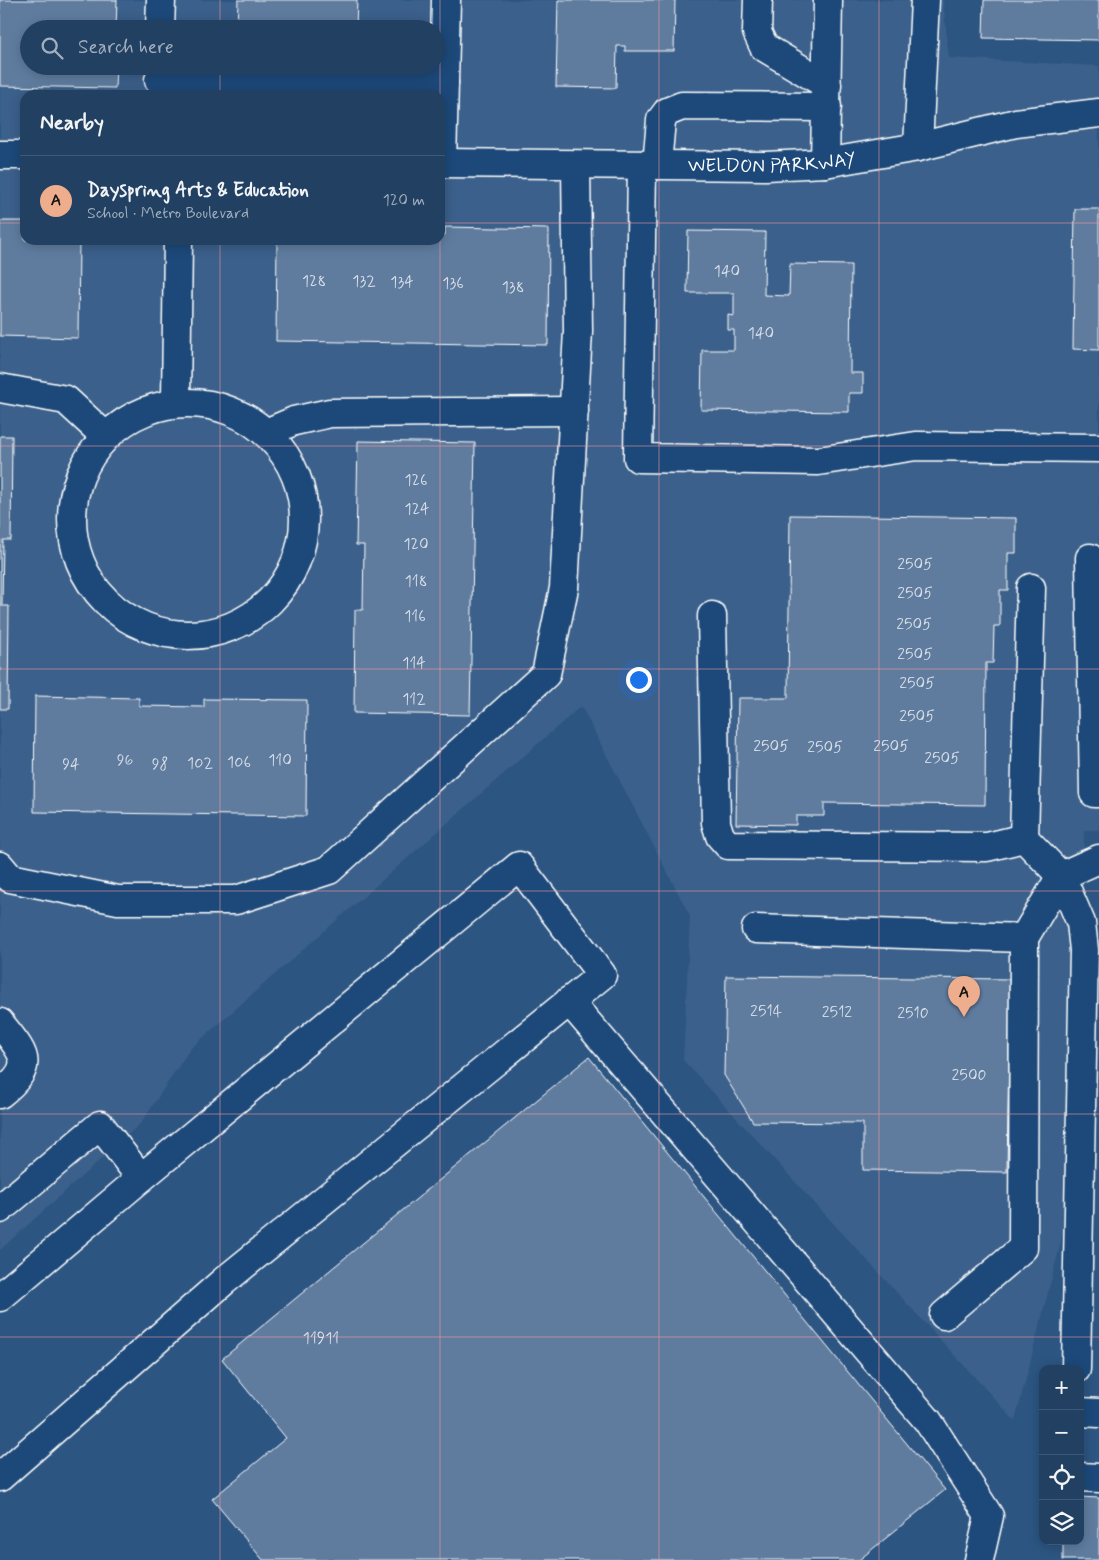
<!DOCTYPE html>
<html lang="en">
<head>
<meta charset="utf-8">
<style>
	:root { --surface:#214062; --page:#2d4b6b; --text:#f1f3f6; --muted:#a2afbe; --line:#3e5977; --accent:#eead8d }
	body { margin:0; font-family:Mynerve,sans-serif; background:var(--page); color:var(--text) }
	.controls { position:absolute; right:15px; bottom:15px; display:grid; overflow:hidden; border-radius:10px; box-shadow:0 2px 12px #0003 }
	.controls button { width:45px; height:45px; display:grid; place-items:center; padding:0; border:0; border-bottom:1px solid var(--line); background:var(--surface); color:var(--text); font:25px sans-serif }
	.you { position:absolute; left:638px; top:679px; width:18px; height:18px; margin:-12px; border:4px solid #fff; border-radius:50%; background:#1a73e8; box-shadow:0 0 0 8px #1a73e833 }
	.badge { display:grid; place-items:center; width:32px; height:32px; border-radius:50%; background:var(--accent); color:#111; font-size:16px; font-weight:700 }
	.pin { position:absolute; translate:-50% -41px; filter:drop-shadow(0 1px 2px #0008) }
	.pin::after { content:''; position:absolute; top:26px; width:18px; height:15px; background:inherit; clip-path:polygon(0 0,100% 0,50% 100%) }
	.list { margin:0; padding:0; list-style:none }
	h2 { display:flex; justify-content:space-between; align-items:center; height:65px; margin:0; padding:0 20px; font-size:21px }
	h2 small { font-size:16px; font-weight:400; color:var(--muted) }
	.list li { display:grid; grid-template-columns:32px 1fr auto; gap:15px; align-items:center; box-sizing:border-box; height:90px; padding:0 20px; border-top:1px solid var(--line) }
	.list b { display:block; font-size:19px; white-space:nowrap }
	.list p { margin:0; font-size:16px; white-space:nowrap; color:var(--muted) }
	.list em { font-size:16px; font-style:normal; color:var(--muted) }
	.icon { flex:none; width:28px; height:28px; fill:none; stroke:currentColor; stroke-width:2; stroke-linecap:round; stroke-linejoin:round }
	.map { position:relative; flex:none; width:1099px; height:1560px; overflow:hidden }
	.search { position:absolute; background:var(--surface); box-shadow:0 2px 12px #0003; left:20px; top:20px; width:425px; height:55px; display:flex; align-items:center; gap:12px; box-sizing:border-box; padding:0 18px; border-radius:28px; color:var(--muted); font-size:19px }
	.panel { position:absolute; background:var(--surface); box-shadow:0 2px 12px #0003; left:20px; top:90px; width:425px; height:155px; border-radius:15px }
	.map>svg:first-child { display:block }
	.built { fill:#3b618b; fill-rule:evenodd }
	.building { fill:#5e7c9f; stroke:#fff }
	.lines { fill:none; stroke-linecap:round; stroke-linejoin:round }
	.minor-casing { stroke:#fff; stroke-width:31 }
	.minor { stroke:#1f4a7a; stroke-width:28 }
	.grid { fill:none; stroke:#ff9aa2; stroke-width:1; stroke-opacity:0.55 }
	.labels { text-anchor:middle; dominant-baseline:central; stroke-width:5; stroke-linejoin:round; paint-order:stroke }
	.number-label { font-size:16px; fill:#d7dee7 }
	.street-label { font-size:19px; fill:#fff; stroke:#1f4a7a }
</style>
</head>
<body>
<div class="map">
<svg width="1099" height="1560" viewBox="0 0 1099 1560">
	<rect width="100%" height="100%" fill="#2c5582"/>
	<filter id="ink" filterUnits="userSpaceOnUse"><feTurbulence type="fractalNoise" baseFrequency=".02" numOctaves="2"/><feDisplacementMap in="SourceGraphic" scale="10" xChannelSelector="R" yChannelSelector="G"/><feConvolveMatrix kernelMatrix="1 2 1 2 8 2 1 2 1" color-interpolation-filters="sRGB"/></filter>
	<g filter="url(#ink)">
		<path class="built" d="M 0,0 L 943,0 L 949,58 L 1099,66 L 1099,830 L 1084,830 L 1080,1168 L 1015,1421 L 683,1060 L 690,916 L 581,706 L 190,1049 L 141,1123 L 0,1250 ZM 29,29 L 436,29 L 436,66 L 29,66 ZM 25,95 L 440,95 L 440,240 L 25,240 Z"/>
		<g class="building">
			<polygon points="0,0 117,0 116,29 29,29 29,66 116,66 115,88 0,86"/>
			<polygon points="238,0 357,0 356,29 237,29"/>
			<polygon points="558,0 675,0 674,51 625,51 625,46 617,46 616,88 556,87"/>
			<polygon points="984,0 1099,0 1099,40 983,38"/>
			<polygon points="1075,209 1099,209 1099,350 1073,349"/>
			<polygon points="0,221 25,221 25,240 79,240 78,338 0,336"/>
			<polygon points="445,227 549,229 548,345 276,341 277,240 440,240 440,235 445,235"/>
			<polygon points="688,231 765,232 764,295 789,296 790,264 851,265 850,373 863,373 863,393 849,393 849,412 701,410 702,350 734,350 734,330 728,330 728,315 734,316 734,293 687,293"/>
			<polygon points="0,436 12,436 11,540 3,540 2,606 9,606 8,709 0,709"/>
			<polygon points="358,441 475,443 470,715 354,713 355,610 363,610 364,545 356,545"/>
			<polygon points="790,515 1016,518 1016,553 1008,553 1008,590 1000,590 1000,626 994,626 993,663 986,663 985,805 824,803 824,816 796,816 796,825 736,824 738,698 788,698"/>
			<polygon points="35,696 139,698 139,706 204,707 204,699 307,700 306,816 34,812"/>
			<polygon points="726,976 1010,979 1007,1172 863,1170 863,1123 753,1122 724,1075"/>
			<polygon points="589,1057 945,1490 859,1560 263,1560 212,1499 286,1438 222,1359"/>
			<polygon points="1080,1497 1099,1498 1099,1560 1063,1560 1063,1541 1080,1541"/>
		</g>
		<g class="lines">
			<g class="minor-casing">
				<g id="minor">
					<polyline points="758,0 757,32 764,47 827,85"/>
					<polyline points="160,29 161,0"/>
					<polyline points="159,80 444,83"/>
					<polyline points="918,147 925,0"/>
					<polyline points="0,155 25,155"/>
					<path id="s1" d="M 440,163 L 766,166 L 825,163 L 918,147 L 1016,123 L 1099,113"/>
					<polyline points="442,163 446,0"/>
					<polyline points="825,163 828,0"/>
					<polyline points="642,165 638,458 818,461 916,446 1099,448"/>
					<polyline points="657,165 661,120 667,112 682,106 827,107"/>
					<polyline points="0,388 66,400 105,436"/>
					<polyline points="176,402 178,240"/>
					<circle cx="188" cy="519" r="116"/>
					<polyline points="266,433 294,421 330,413 574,411"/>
					<polyline points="1090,558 1094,793 1099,793"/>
					<polyline points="712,616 716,823 720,836 728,845 987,847 1024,838 1061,876 1081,923 1084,950 1076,1369"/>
					<polyline points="1024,838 1031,588"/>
					<polyline points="0,866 10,878 118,900 236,900 329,870 546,674 564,588 578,331 576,165"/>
					<polyline points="1061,876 1099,859"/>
					<polyline points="756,929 1024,938 1061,876"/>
					<polyline points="569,1001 928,1421 989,1516 979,1560"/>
					<path d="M 0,1023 C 25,1055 37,1064 0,1094"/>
					<polyline points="0,1209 100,1125 141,1178"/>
					<polyline points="0,1297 141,1178 519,866 602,975 224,1281 0,1477"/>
					<polyline points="944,1315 1023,1248 1024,938"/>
					<polyline points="1080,1412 1099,1413"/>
					<polyline points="1080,1477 1099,1478"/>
				</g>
			</g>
			<use href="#minor" class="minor"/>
		</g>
	</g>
	<path class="grid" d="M 220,0 L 220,29M 440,0 L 440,95M 659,0 L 659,1560M 879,0 L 879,1560M 220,66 L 220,95M 0,223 L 25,223M 440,223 L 1099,223M 220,240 L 220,1560M 440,240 L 440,1560M 0,446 L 1099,446M 0,669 L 1099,669M 0,891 L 1099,891M 0,1114 L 1099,1114M 0,1337 L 1099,1337"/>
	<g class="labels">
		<g class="number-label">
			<text x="727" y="271">140</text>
			<text x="314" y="281">128</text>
			<text x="364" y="281">132</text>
			<text x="402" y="282">134</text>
			<text x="453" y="283">136</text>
			<text x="513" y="287">138</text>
			<text x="761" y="333">140</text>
			<text x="416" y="480">126</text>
			<text x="417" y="509">124</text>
			<text x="416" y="544">120</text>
			<text x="915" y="564">2505</text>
			<text x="416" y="581">118</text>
			<text x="915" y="593">2505</text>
			<text x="415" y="616">116</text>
			<text x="914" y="624">2505</text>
			<text x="915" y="654">2505</text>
			<text x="414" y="663">114</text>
			<text x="917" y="683">2505</text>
			<text x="414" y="699">112</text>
			<text x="917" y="716">2505</text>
			<text x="771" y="746">2505</text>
			<text x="891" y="746">2505</text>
			<text x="825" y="747">2505</text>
			<text x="942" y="758">2505</text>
			<text x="125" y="760">96</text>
			<text x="280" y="760">110</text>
			<text x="239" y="762">106</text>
			<text x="200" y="763">102</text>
			<text x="71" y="764">94</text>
			<text x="160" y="764">98</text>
			<text x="766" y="1011">2514</text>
			<text x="837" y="1012">2512</text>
			<text x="913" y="1013">2510</text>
			<text x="969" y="1075">2500</text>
			<text x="321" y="1338">11911</text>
		</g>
		<g class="street-label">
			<text stroke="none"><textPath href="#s1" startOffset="332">WELDON PARKWAY</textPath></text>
		</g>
	</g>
</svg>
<div class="controls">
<button>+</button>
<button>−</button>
<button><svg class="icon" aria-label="locate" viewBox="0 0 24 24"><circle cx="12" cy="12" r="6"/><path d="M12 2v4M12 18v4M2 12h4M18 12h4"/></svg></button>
<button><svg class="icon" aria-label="layers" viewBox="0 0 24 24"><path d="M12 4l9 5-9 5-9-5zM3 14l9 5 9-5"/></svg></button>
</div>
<div class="you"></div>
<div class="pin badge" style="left:964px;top:1017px">A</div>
<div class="search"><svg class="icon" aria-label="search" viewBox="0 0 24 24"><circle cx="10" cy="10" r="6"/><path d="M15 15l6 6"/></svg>Search here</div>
<section class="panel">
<h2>Nearby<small></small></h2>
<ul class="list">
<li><span class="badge">A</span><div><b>Dayspring Arts &amp; Education</b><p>School · Metro Boulevard</p></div><em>120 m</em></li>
</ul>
</section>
</div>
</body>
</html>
